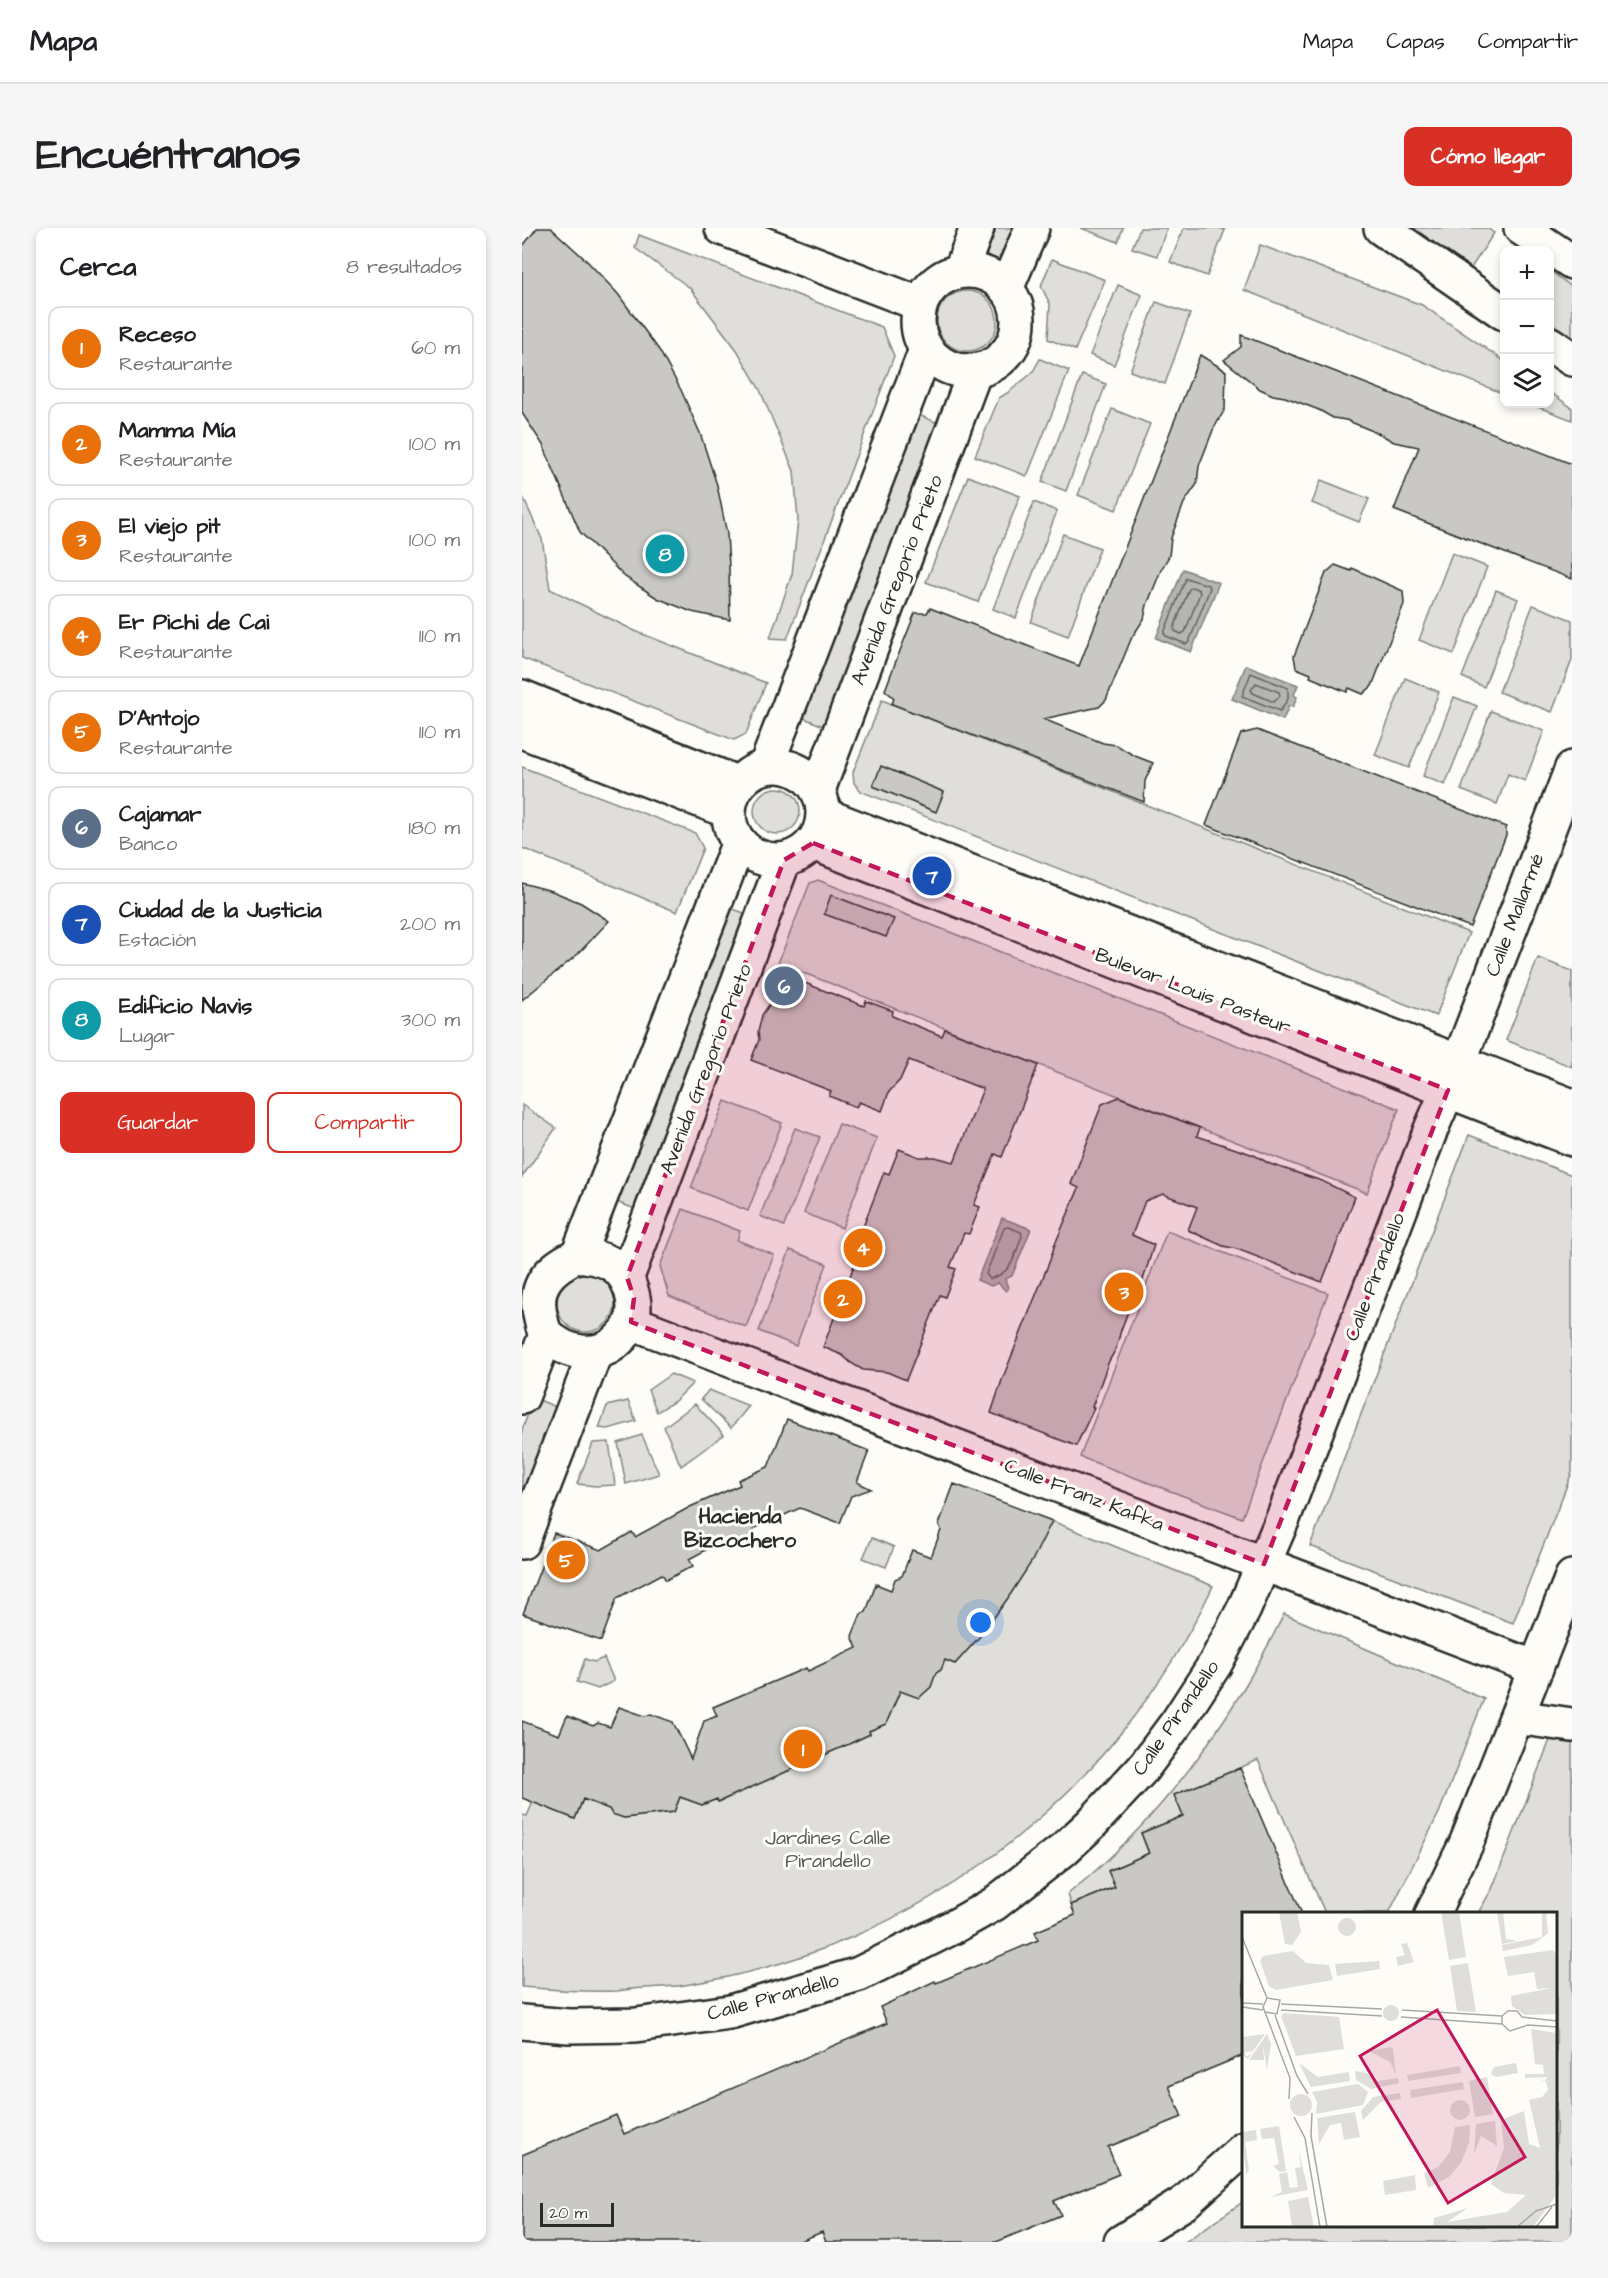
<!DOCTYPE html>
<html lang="es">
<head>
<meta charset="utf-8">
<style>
	:root { --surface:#fff; --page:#f6f6f6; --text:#202124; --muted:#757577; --line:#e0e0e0; --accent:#d93025 }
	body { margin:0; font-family:"Architects Daughter",sans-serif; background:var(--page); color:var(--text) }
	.controls { position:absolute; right:18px; top:18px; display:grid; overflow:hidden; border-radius:12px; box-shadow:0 3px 9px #0003 }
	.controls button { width:54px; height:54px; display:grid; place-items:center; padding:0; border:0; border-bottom:2px solid var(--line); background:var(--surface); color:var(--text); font:30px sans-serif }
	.scale { position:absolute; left:18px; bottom:15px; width:74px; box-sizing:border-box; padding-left:6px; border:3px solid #2b2b2b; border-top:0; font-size:16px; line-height:21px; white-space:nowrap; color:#2b2b2b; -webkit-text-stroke:4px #fdfcf7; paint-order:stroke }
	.you { position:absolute; left:459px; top:1395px; width:21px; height:21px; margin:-15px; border:4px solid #fff; border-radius:50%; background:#1a73e8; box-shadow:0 0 0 9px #1a73e833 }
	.badge { display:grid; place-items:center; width:39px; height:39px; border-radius:50%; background:var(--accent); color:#fff; font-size:20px; font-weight:700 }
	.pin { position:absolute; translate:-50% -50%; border:3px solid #fff; box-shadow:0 2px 6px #0006 }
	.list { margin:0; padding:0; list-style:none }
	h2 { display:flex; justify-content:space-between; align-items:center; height:78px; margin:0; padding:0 24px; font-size:26px }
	h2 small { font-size:20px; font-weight:400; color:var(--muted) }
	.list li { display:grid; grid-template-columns:39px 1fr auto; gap:18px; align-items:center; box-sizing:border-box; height:84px; margin:0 12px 12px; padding:0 12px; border:2px solid var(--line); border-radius:12px }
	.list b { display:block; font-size:22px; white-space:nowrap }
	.list p { margin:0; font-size:20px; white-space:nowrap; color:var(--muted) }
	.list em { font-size:20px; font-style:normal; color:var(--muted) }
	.actions { display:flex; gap:12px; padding:18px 24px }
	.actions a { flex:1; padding:14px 0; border:2px solid var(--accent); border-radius:12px; text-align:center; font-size:21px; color:var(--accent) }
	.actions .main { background:var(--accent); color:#fff }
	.icon { flex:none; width:33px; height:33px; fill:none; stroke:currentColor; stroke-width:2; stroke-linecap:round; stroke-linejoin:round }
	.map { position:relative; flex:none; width:1050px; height:2014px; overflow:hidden; border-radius:12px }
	header { display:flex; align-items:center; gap:36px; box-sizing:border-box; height:84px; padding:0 30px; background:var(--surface); border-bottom:2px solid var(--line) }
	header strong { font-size:28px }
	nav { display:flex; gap:33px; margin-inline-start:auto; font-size:21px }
	.intro { display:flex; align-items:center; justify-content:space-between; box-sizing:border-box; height:144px; padding:0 36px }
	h1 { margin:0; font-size:42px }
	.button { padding:15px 27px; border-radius:12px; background:var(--accent); color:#fff; font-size:21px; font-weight:700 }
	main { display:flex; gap:36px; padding:0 36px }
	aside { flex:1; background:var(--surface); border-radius:12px; box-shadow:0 3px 9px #0003 }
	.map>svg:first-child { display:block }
	.green { fill:#dfdeda; stroke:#858482; stroke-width:1.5 }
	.water { fill:#b5b4b1; stroke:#7e7d7b; stroke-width:1.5 }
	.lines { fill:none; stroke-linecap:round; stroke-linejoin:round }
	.shore { stroke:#626261; stroke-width:1.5 }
	.building { fill:#c9c8c4; stroke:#2b2b2b; stroke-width:1.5 }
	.minor-casing { stroke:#2b2b2b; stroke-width:38 }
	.major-casing { stroke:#2b2b2b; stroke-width:38 }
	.minor { stroke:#fdfcf7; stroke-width:33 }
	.major { stroke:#fdfcf7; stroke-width:33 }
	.marked { fill:#c2185b; fill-opacity:0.2; stroke:#c2185b; stroke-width:4.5; stroke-dasharray:12 8; stroke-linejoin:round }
	.labels { text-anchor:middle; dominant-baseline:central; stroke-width:6; stroke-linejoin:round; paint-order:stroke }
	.street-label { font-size:20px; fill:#2b2b2b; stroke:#fdfcf7 }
	.park-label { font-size:20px; fill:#585857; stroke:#fdfcf7 }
	.neighbourhood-label { font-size:21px; font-weight:bold; fill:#2b2b2b; stroke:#fdfcf7 }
	.inset-road { fill:none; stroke:#a9a8a5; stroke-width:1.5 }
	.view { fill:#c2185b; fill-opacity:0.15; stroke:#c2185b; stroke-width:3 }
	.inset-edge { fill:none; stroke:#2b2b2b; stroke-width:3 }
</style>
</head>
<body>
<header>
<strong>Mapa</strong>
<nav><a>Mapa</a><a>Capas</a><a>Compartir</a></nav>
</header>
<div class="intro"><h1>Encuéntranos</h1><a class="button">Cómo llegar</a></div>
<main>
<aside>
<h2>Cerca<small>8 resultados</small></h2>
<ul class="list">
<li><span class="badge" style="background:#e8710a">1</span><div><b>Receso</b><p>Restaurante</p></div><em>60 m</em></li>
<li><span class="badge" style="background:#e8710a">2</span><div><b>Mamma Mía</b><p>Restaurante</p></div><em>100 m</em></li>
<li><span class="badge" style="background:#e8710a">3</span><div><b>El viejo pit</b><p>Restaurante</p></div><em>100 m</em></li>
<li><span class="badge" style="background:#e8710a">4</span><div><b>Er Pichi de Cai</b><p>Restaurante</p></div><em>110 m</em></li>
<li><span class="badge" style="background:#e8710a">5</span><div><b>D'Antojo</b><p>Restaurante</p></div><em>110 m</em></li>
<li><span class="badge" style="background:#5c6f8a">6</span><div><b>Cajamar</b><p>Banco</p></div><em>180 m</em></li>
<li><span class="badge" style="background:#1a4fb4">7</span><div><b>Ciudad de la Justicia</b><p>Estación</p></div><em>200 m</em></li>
<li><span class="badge" style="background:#0f9aa8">8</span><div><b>Edificio Navis</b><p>Lugar</p></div><em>300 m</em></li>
</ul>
<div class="actions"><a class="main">Guardar</a><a>Compartir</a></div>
</aside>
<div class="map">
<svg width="1050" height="2014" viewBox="0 0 1050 2014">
	<rect width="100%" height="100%" fill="#fdfcf7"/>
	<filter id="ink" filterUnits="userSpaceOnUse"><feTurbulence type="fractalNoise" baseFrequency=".0167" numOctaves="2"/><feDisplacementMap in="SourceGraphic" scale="12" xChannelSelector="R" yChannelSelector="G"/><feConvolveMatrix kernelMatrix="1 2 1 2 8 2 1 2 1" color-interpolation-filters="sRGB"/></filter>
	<g filter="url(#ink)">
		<g class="green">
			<path d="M 466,0 L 497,0 L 479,33 C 471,35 466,33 462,26 Z"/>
			<polygon points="559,0 601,0 596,14"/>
			<polygon points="618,0 645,0 635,28 610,20"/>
			<polygon points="662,0 698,0 703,2 685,48 648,34"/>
			<polygon points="889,0 965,0 972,5 949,40"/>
			<polygon points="117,7 360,99 372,128 265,411 248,410 270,346 276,292 272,243 238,162 215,122 168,60 113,20"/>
			<polygon points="738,17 900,77 982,133 982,166 722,62"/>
			<polygon points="530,31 583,52 553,122 526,111 528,76 519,58"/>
			<polygon points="1028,43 1050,59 1050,109 1028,94"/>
			<polygon points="596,57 620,67 592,137 568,127"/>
			<circle cx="445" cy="93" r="30"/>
			<polygon points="634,74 668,86 643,156 608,143"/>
			<polygon points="518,131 547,143 505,248 453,228 477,170 487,164 510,145"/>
			<polygon points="560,147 584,156 544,263 520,254"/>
			<polygon points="1028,164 1050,180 1050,192 1008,176 1028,176"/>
			<polygon points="590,181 628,196 594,282 556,267"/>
			<polygon points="394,186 421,197 304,499 277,488"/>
			<polygon points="446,248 498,268 456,374 404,354"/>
			<polygon points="799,252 847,271 837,294 790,275"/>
			<polygon points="0,267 20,311 28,361 113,403 244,455 224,506 212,512 0,430"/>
			<polygon points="512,274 535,283 494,390 471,381"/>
			<polygon points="541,306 578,320 546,408 509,394"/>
			<polygon points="930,325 965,339 932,426 897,412"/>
			<polygon points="974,362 996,371 962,459 940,449"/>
			<polygon points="1011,377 1050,392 1050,432 1030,484 977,464"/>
			<polygon points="883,450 917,464 887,540 853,527"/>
			<polygon points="932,469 955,478 923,557 901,548"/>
			<polygon points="360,472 947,705 914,788 338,563 332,555 331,544"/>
			<polygon points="969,483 1022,503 1003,553 986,546 975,576 939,562"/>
			<polygon points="0,539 173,605 181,620 155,684 0,620"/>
			<circle cx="255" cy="583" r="23"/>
			<polygon points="296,652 877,881 845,965 256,735 288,655"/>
			<polygon points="203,678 230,688 116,982 89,972"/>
			<polygon points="1016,730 1050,743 1050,839 984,812"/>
			<polygon points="203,873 260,895 226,983 169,960"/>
			<polygon points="0,877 34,900 0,949"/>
			<polygon points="317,896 355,910 320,1000 282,985"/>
			<polygon points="273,900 298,909 262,998 238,988"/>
			<polygon points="947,907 1050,947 1050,1244 991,1395 788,1318"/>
			<polygon points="161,981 218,1003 215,1012 252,1027 224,1099 147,1068 138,1038"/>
			<polygon points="645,1003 806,1065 720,1290 558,1229"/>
			<polygon points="268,1022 305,1036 274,1118 237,1103"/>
			<circle cx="64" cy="1075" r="29"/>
			<polygon points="149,1146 171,1155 153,1173 135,1184 126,1162"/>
			<polygon points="187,1162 227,1178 209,1200 179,1171"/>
			<polygon points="12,1170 39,1181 0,1282 0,1202"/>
			<polygon points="106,1173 114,1193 86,1201 77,1200 85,1178"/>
			<polygon points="173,1176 202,1207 159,1238 142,1199"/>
			<polygon points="120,1207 137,1246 104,1256 96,1215"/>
			<polygon points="87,1214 93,1257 74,1258 55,1256 71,1215"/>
			<path d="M 530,1293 L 691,1358 C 591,1570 396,1721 163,1757 C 149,1759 136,1759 122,1760 C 113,1760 104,1762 95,1763 C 63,1764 32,1762 0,1759 L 0,1587 L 5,1588 L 11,1574 L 53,1591 L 61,1571 L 87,1581 L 90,1586 L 102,1590 L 152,1584 L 158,1569 L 180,1577 L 195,1571 L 197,1574 L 348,1506 L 347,1503 L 364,1496 L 378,1463 L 414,1445 L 423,1432 L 493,1359 Z"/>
			<polygon points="350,1310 372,1319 364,1339 341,1330"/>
			<path d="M 762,1386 L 962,1471 L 917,1585 L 867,1685 L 803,1685 L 736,1532 L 653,1567 L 661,1588 L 619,1605 L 627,1626 L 587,1642 L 593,1659 L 549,1677 L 546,1666 C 641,1590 708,1495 762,1386 Z"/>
			<polygon points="82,1430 92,1453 76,1461 55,1454 63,1431 72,1434"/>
			<polygon points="1031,1504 1050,1507 1050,2014 663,2014 721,1974 722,1998 1034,1998 1034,1686 956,1685 970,1661"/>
		</g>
		<g class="water">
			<polygon points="661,341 697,355 669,424 634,410"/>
			<polygon points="724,437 776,457 772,467 775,469 771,479 767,478 761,492 710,471"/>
			<polygon points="480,990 509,1001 490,1048 483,1051 486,1060 484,1063 476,1055 469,1058 455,1052"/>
		</g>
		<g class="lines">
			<g class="shore">
				<polygon points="664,350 686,357 688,360 667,414 664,416 644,408 642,405"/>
				<polygon points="670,359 677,362 678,365 663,404 659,406 653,403 652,400 667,361"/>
				<polygon points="729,445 766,460 766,471 758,483 720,468"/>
				<polygon points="734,455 757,464 758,468 752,474 731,465 729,462"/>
				<path d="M 486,999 L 499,1004 L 500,1008 C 492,1029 491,1044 468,1051 L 464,1046 L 482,1000 Z"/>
			</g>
		</g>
		<g class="building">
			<polygon points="15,0 29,0 65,33 96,66 137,122 159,162 178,205 195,257 205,306 207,338 208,392 170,384 135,370 103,349 58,304 21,217 0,185 0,19"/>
			<polygon points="719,107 1050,236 1050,351 872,282 897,219 872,214 858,206 824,192 811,190 797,182 763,169 751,167 738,161 702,132 719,119"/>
			<polygon points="678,127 704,143 703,181 691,202 677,238 675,256 662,275 649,310 647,328 639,342 625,377 622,391 610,409 584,472 577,479 521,491 581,515 594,517 613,528 631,535 623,553 622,574 370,476 372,470 363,462 374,433 393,385 405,385 408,380 557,438"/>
			<polygon points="813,337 829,343 830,340 881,363 882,376 850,458 841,466 827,460 825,464 800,454 788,449 789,446 774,440 772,428 804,345"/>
			<polygon points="735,502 984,599 984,607 948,699 684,597 719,506"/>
			<polygon points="359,538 422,564 414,584 351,558"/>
			<polygon points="0,655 30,663 59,675 87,693 56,726 0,772"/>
			<polygon points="309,667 372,691 364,709 302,686"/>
			<polygon points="262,747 342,778 344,773 371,783 370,788 420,808 423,801 516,837 480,929 473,926 452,977 458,979 447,1006 442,1005 428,1039 434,1041 423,1069 418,1067 384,1152 365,1144 341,1142 329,1135 320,1127 301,1119 333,1035 328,1033 362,944 367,946 377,921 397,929 413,929 432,934 461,861 387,832 378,852 367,864 360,883 337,874 334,879 307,868 309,863 229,832 237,812 236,804 240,787 254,767"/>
			<polygon points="597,869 678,900 675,908 732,927 748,936 800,953 833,969 800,1054 715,1021 701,1018 666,1002 675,979 641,966 623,973 610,1007 632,1017 621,1052 613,1065 599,1102 594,1121 587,1133 570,1179 572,1180 554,1218 469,1185 480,1152 528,1032 533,1016 557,960 549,956 580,876"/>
			<polygon points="265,1191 347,1223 335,1254 349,1261 329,1268 318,1295 278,1280 231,1301 234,1308 205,1320 202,1312 167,1331 171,1338 144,1352 140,1346 95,1370 79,1413 1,1386 32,1305 79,1322 110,1304 113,1309 168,1279 218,1257 216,1252 246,1239"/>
			<polygon points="432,1256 530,1293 510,1333 486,1370 460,1406 433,1436 423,1432 419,1442 414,1445 409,1459 397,1470 378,1463 364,1496 347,1503 348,1506 327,1516 196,1574 195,1571 180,1577 158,1569 152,1584 102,1590 90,1586 87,1581 61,1571 53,1591 0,1570 0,1493 37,1507 45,1488 71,1498 76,1495 88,1499 97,1479 123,1488 129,1486 151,1494 169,1531 182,1493 195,1488 191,1479 284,1440 286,1443 335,1420 330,1408 339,1386 344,1384 354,1356 369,1362 373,1351 380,1348 390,1322 409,1329 419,1302 417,1296"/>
			<polygon points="718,1540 780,1686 722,1686 722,1827 647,1858 660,1889 586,1919 597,1946 532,1973 539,1987 474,2014 304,2014 300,2004 276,2014 0,2014 0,1927 94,1887 102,1906 365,1795 358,1779 413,1753 414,1755 516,1712 513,1704 553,1687 549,1677 593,1659 586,1643 627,1625 619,1605 661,1588 652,1567"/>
		</g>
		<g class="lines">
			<g class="minor-casing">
				<g id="minor">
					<polyline points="200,0 398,76"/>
					<polyline points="439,42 455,0"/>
					<circle cx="446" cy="93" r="50"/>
					<polyline points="484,61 510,0"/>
					<polyline points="0,469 217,556"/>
					<polyline points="0,503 206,583"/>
					<circle cx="254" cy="585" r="47"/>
					<polyline points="244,538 404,122"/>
					<polyline points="296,562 453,143"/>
					<polyline points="302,587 1050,878"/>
					<polyline points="291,615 1050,911"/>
					<polyline points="937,834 1050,540"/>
					<polyline points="56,1027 217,614"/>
					<path d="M 56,1027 C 82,1030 100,1035 109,1062 C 112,1071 113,1083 110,1093 C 107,1102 100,1109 93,1115 C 73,1131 44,1125 26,1108 C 22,1104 20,1097 19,1091 C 10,1058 27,1040 56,1027 Z"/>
					<polyline points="105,1049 262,632"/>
					<polyline points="109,1094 1014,1440"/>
					<polyline points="0,1169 24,1107"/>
					<polyline points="0,1314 73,1125"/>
					<polyline points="995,1489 1050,1497"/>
					<polyline points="910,1686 944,1616 1050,1349"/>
					<polyline points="0,1794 47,1798 114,1797 208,1784 337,1746 435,1697 472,1676 541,1622 569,1596 621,1540 656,1493 693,1436 722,1381 762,1288 909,901 926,862"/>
					<polyline points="599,2014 662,1975 722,1921"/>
				</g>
			</g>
			<g class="major-casing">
				<g id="major">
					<polyline points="859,0 982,85"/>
					<polyline points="999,0 1050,34"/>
					<polyline points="1028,116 1050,131"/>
				</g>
			</g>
			<use href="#minor" class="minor"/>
			<use href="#major" class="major"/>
		</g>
	</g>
	<path class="marked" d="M 291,615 L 926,862 L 742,1336 L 109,1094 L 112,1070 L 105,1049 L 262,632 Z"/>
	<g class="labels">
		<g class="street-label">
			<text transform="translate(375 352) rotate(-69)">Avenida Gregorio Prieto</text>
			<text transform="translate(993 687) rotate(-69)">Calle Mallarmé</text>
			<text transform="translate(671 763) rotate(21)">Bulevar Louis Pasteur</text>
			<text transform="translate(184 841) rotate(-69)">Avenida Gregorio Prieto</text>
			<text transform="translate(853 1049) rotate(-69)">Calle Pirandello</text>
			<text transform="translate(562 1267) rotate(21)">Calle Franz Kafka</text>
			<text transform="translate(654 1490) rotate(-55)">Calle Pirandello</text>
			<text transform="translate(251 1769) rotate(-15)">Calle Pirandello</text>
		</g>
		<g class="park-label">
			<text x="306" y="1610">Jardines Calle<tspan x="306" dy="23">Pirandello</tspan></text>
		</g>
		<g class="neighbourhood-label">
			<text x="218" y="1288">Hacienda<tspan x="218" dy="24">Bizcochero</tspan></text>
		</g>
	</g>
	<g transform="translate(720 1684)">
		<rect width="315" height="315" fill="#fdfcf7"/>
		<path d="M 55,0 L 59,20 L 50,33 L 43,32 L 37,0 ZM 217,0 L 224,45 L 207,48 L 199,0 ZM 261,0 L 264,27 L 275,29 L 260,32 L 255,0 ZM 300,0 L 304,0 L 306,21 L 296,29 L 290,33 L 261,39 L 260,33 L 300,25 ZM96 15a9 9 0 1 1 18 0a9 9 0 1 1-18 0ZM 165,31 L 172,50 L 156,54 L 154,45 L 163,43 L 159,32 ZM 311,38 L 315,44 L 315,102 L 283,103 L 270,94 L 269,84 L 310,76 L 295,77 L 292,60 L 266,64 L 262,45 ZM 51,39 L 64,51 L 87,53 L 91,68 L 34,78 L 27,74 L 18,49 L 21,44 ZM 137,49 L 138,57 L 95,64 L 93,52 ZM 226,51 L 234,100 L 215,99 L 208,54 ZM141 101a8 8 0 1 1 16 0a8 8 0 1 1-16 0ZM 42,101 L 97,105 L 102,137 L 54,144 L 39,104 ZM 289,117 L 315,121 L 313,285 L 291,315 L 191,315 L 192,306 L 226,296 L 205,310 L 265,300 L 284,283 L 262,281 L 249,272 L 262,236 L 259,208 L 282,199 L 287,232 L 298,236 L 287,188 L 300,185 L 306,178 L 304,170 L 296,167 L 303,169 L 305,165 L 283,166 L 283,162 L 302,162 L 301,153 L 293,152 ZM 23,122 L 11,139 L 3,140 L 4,145 L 10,141 L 6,147 L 0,143 L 0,125 ZM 25,122 L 29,132 L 25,158 L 21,133 L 22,148 L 7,148 ZM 149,135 L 151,137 L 154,163 L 148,150 L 127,139 ZM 57,151 L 76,165 L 107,160 L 108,169 L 69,175 ZM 274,151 L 276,161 L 254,165 L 249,162 L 252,155 ZM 218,154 L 219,161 L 166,169 L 165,163 ZM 113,159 L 125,161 L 136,169 L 156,166 L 157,171 L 129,177 L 114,168 ZM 245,165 L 251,202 L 233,205 L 227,169 ZM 221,170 L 222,177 L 169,186 L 168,178 ZM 116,172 L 126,180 L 121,193 L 74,202 L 75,190 L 70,180 ZM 158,181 L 159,187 L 139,190 L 121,208 L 119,199 L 131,185 ZM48 193a11 11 0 1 1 22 0a11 11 0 1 1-22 0ZM208 198a10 10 0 1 1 20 0a10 10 0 1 1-20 0ZM 113,200 L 118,225 L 102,228 L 99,211 L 88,213 L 77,232 L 75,206 ZM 253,209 L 255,234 L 239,224 L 232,242 L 234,212 ZM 228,213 L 227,231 L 219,251 L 207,265 L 186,276 L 182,261 L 196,255 L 208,240 L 213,215 ZM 37,214 L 44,259 L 38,260 L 31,254 L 37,252 L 32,226 L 20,227 L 18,217 ZM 14,218 L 15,228 L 3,230 L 7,258 L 4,263 L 0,220 ZM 56,236 L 66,278 L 29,285 L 40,280 L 37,262 L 45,260 L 48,276 L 56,275 L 53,256 L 59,255 ZM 173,263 L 174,278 L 143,283 L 141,269 ZM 66,285 L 72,315 L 50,315 L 46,289 Z" fill="#dfdeda"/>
		<path class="inset-road" d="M 0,25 L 25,86M 0,91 L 21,92M 39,92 L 140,97M 0,95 L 21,98M 39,98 L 140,104M 160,98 L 260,104M 23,100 L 35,102 L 38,88 L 25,86 L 21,95 L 48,166 L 47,187M 33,103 L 55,164 L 66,182M 159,105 L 260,112M 280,105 L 275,99 L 266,99 L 260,104 L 260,112 L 268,119 L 286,113 L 315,115M 280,105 L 315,109M 70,201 L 69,224 L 85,315M 52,205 L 63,226 L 78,315M 275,315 L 294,299 L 315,292M 294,315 L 310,295"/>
		<path class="view" d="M 195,98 L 283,245 L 206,291 L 118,144 Z"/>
		<rect width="315" height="315" class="inset-edge"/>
	</g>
</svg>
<div class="controls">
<button>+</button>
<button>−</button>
<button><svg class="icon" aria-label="layers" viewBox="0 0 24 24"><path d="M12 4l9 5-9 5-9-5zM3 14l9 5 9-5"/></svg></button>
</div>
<div class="scale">20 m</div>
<div class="you"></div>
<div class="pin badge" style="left:281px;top:1521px;background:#e8710a">1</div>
<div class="pin badge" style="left:321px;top:1071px;background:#e8710a">2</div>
<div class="pin badge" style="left:602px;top:1064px;background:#e8710a">3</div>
<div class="pin badge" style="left:341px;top:1020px;background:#e8710a">4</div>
<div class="pin badge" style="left:44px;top:1332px;background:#e8710a">5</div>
<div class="pin badge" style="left:262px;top:758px;background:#5c6f8a">6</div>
<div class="pin badge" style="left:410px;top:648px;background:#1a4fb4">7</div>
<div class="pin badge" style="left:143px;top:326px;background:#0f9aa8">8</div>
</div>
</main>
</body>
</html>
